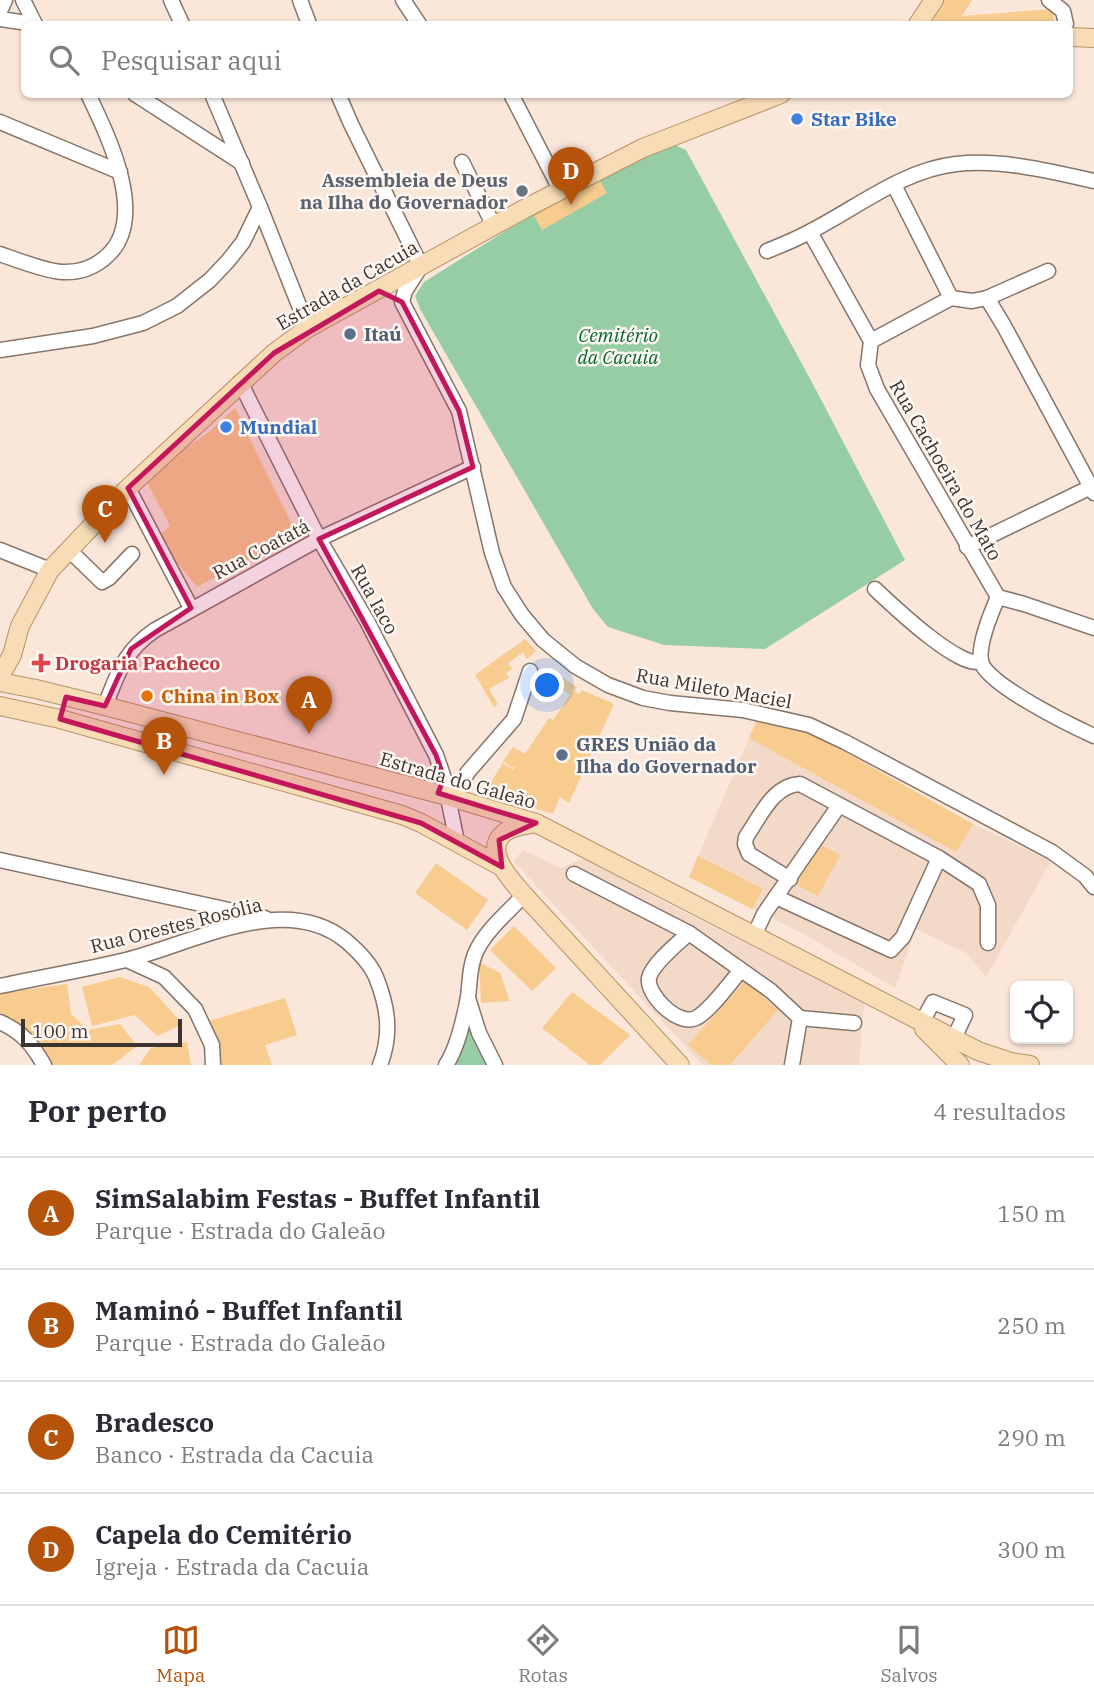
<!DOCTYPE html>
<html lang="pt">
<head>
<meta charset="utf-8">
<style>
	:root { --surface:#fff; --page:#f7f7f7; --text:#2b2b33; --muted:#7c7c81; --line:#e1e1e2; --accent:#b45309 }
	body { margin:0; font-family:"IBM Plex Serif",serif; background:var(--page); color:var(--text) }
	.controls { position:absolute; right:21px; bottom:21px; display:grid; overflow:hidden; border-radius:10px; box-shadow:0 2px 5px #0004 }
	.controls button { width:63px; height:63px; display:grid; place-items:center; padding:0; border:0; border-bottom:2px solid var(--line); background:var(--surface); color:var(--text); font:35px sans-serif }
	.scale { position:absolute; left:21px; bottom:18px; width:161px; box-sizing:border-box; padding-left:7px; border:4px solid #3c342f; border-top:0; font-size:19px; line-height:24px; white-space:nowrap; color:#3c342f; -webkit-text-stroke:5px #fff7f2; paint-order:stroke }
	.you { position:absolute; left:548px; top:686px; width:24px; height:24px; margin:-18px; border:5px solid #fff; border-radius:50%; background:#1a73e8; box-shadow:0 0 0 10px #1a73e833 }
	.badge { display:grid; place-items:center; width:46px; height:46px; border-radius:50%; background:var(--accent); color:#fff; font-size:23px; font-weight:700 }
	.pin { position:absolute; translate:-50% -58px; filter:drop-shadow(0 2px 4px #0008) }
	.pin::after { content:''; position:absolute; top:37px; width:24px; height:21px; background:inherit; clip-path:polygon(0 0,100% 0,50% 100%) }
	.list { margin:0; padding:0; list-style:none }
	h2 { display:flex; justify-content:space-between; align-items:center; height:91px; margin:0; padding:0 28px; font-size:30px }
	h2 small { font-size:23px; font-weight:400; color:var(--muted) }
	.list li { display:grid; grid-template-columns:46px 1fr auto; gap:21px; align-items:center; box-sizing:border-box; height:112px; padding:0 28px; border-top:2px solid var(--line) }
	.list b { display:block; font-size:26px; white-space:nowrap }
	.list p { margin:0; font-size:23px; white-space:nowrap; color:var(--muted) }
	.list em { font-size:23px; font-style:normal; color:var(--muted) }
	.icon { flex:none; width:38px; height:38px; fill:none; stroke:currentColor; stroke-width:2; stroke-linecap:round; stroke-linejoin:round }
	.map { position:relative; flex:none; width:1094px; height:1065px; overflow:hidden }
	.search { position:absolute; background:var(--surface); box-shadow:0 2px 5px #0004; left:21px; right:21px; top:21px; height:77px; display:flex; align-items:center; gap:18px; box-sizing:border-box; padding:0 24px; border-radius:10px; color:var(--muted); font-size:26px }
	.sheet { height:539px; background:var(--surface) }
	nav { display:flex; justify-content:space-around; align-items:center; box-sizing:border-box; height:98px; border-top:2px solid var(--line); background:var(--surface); font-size:19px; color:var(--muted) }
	nav a { display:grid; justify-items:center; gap:4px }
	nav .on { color:var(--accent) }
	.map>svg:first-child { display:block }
	.built { fill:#f3d9c8 }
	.green { fill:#97cda4 }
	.building { fill:#f8cb8f }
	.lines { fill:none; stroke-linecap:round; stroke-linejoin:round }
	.minor-casing { stroke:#86756a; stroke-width:17 }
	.major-casing { stroke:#b49268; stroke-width:20 }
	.minor { stroke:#fff; stroke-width:14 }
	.major { stroke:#f8dcb6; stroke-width:18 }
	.marked { fill:#c2185b; fill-opacity:0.2; stroke:#c2185b; stroke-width:5; stroke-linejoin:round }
	.shop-dot { fill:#3f7fe0; stroke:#fff7f2; stroke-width:2.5 }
	.worship-dot { fill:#6b7280; stroke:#fff7f2; stroke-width:2.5 }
	.service-dot { fill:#5c6f8a; stroke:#fff7f2; stroke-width:2.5 }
	.health-dot { fill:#e0444e; stroke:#fff7f2; stroke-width:2.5 }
	.food-dot { fill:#e8710a; stroke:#fff7f2; stroke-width:2.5 }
	.labels { text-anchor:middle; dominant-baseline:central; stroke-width:5; stroke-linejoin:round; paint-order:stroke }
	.shop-label { font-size:19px; font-weight:bold; fill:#366cbe; stroke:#fff7f2; text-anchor:start }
	.worship-label { font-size:19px; font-weight:bold; fill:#5b616d; stroke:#fff7f2; text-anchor:end }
	.street-label { font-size:19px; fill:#3c342f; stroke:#fff7f2 }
	.service-label { font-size:19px; font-weight:bold; fill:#4e5e75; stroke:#fff7f2; text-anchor:start }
	.park-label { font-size:19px; font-style:italic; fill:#006831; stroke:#fff7f2 }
	.health-label { font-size:19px; font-weight:bold; fill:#be3a42; stroke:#fff7f2; text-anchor:start }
	.food-label { font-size:19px; font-weight:bold; fill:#c56008; stroke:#fff7f2; text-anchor:start }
</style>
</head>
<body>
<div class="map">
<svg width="1094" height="1065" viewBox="0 0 1094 1065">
	<rect width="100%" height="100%" fill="#fbe7da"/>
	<g class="built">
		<polygon points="757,720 797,725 973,824 1051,861 986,977 966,953 916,929 895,988 809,937 689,877"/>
		<polygon points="523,850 561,868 585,858 672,906 864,1002 859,1065 703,1065 513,861"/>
	</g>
	<g class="green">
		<polygon points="670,143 686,150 815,388 905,560 765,649 664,645 608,627 593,609 420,309 415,296 424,282 523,220 646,150"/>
		<polygon points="468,1020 487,1063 486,1065 455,1065 465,1043"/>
	</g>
	<g class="building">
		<polygon points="944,0 972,0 962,16 1053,9 1054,24 935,24 932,19"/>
		<polygon points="599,179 607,193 542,230 534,216"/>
		<polygon points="235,408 293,527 292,538 197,587 175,560 161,534 170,526 148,484 175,455 209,432"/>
		<polygon points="525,639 536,651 527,659 523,652 508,663 512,669 506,673 509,678 489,689 498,704 494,707 475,675"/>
		<polygon points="552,670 577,687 575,691 579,694 582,690 614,704 569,803 560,797 553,814 531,807 533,803 509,794 507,799 501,797 489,789 489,785 503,763 513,770 516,766 512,768 503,761 513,747 525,754 549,718 553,720 570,695 549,681 552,678 548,675"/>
		<polygon points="757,720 797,725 973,824 956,852 749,738"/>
		<polygon points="815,842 840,855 818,896 793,883"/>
		<polygon points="698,856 763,889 752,909 689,877"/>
		<polygon points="436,863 488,900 467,930 415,893"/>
		<polygon points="514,926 556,968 532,991 490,950"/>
		<polygon points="479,962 500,973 510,1001 481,1003"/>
		<polygon points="120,977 149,987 183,1024 157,1036 135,1015 92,1026 82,987"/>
		<polygon points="745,981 778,1010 730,1065 711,1065 688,1045"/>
		<polygon points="67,984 71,1014 88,1030 120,1024 137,1046 112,1065 51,1065 38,1040 0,1012 0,993"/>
		<polygon points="572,992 630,1035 600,1065 590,1065 542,1028"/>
		<polygon points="285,998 297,1035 265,1045 272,1065 219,1065 206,1022"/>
		<polygon points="187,1042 191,1065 139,1065 151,1048"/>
	</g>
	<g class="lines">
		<g class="minor-casing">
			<g id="minor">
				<polyline points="23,0 35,24"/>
				<polyline points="171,0 182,24"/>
				<polyline points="300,0 309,24"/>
				<polyline points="403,0 419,24"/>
				<polyline points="1049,0 1063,11 1066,24"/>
				<polyline points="0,11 5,0"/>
				<polyline points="0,19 34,24"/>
				<polyline points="135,94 242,163"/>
				<polyline points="212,94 260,207 308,328"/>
				<polyline points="338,94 351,124 421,266 405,291 402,302 459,411 492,553 504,587 522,615 543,640 575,666 608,685 643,698 670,703 743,710 809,725 845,742 1052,852 1085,876 1094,887"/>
				<polyline points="512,96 561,191"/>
				<polyline points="0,122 120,172"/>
				<polyline points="462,162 494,226"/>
				<polyline points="894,185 951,298"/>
				<polyline points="810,232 871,341 868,365 877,389 998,597 1024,604 1094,628"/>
				<path d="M 767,251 C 782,245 797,239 811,231 C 858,207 903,170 956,164 C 1001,159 1050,171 1094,181"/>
				<path d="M 0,254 C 17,260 45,271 62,272 C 79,273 95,267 107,256 C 149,218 108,136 88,94"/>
				<polyline points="987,298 1004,326 1094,493"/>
				<polyline points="871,341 951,298 972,301 987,298 1048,271"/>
				<polyline points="0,350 93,336 143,323 177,306 210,280 228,261 243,242 260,207"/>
				<polyline points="240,382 319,539 367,621 436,755 444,778 457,842"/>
				<polyline points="128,488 191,608"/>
				<polyline points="967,547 1091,487"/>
				<polyline points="0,550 50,570"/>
				<polyline points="69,550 102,582 109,578 132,554"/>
				<path d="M 875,589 C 891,604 961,671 981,661"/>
				<path d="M 998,597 C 991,613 978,644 981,661 C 984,683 1072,726 1094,736"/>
				<path d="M 105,706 C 118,673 124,651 155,630 L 319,539 L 473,467"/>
				<polyline points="453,798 468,772 514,719 530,671"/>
				<polyline points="0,860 265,918"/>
				<polyline points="574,874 689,933 771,991 800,1018 792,1065"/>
				<path d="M 790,879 L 749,854 L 745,844 L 746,837 C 760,817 773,785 800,784 L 939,858 L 979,884 L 988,905 L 988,943"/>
				<polyline points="776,897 891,950 903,937 939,858"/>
				<path d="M 689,933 C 678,943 652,964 649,978 C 646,994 678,1027 696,1018 C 710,1011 730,983 741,970"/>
				<polyline points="754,936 764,914 838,807"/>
				<polyline points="127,960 164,977 195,1009 212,1045 213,1065"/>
				<path d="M 0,986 C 42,977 84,970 126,960 C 192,944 284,891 345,940 C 357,950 370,963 376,977 C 388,1007 392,1034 380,1065"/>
				<polyline points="468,998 479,1033 495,1065"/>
				<polyline points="800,1018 854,1023"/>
				<path d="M 0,1022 C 22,1032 32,1044 44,1065"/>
				<polyline points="922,1022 933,1002 965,1015 954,1038"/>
				<path d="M 446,1065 C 458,1047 464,1018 468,997 C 470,983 469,969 475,954 C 484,932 507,913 524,895"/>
			</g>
		</g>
		<g class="major-casing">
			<g id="major">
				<polyline points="918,24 934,0"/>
				<polyline points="1070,37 1094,38"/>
				<polyline points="0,676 12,655 20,626 50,570 128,488 274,353 308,328 526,208 643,148 781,94"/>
				<polyline points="0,682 36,689 105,706 447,796 536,823 978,1051 1011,1062 1030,1065"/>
				<polyline points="0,706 60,719 402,815 421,823 502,867"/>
				<path d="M 536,823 C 526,825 512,826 504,833 C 482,851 512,881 524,895 L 680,1065"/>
				<polyline points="924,1029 960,1065"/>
			</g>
		</g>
		<use href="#minor" class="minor"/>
		<use href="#major" class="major"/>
	</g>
	<path class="marked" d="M 379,291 L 402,302 L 459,411 L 473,467 L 319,539 L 436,755 L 444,778 L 438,793 L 536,823 L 499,840 L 502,867 L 421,823 L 60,719 L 66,697 L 105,706 L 131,649 L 191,608 L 128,488 L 274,353 Z"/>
	<g class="shop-dot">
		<circle cx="797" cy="119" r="7"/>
		<circle cx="226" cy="427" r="7"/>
	</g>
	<circle class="worship-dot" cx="522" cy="191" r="7"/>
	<g class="service-dot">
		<circle cx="350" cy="334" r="7"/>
		<circle cx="562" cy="755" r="7"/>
	</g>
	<path class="health-dot" d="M37.5 652.5h7v7h7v7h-7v7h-7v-7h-7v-7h7z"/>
	<circle class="food-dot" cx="147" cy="696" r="7"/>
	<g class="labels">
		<g class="shop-label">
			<text x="811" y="119">Star Bike</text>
			<text x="240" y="427">Mundial</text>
		</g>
		<g class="worship-label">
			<text x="508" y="180">Assembleia de Deus<tspan x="508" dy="22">na Ilha do Governador</tspan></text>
		</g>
		<g class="street-label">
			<text transform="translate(347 285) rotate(-30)">Estrada da Cacuia</text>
			<text transform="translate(946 470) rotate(60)">Rua Cachoeira do Mato</text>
			<text transform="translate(261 549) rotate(-28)">Rua Coatatá</text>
			<text transform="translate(375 599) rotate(61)">Rua Iaco</text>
			<text transform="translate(714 688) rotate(10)">Rua Mileto Maciel</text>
			<text transform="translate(458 780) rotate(16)">Estrada do Galeão</text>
			<text transform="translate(176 925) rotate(-14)">Rua Orestes Rosólia</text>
		</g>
		<g class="service-label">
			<text x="364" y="334">Itaú</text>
			<text x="576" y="744">GRES União da<tspan x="576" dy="22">Ilha do Governador</tspan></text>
		</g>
		<g class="park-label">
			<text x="618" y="335">Cemitério<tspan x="618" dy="22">da Cacuia</tspan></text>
		</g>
		<g class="health-label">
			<text x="55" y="663">Drogaria Pacheco</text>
		</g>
		<g class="food-label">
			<text x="161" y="696">China in Box</text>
		</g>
	</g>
</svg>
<div class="controls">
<button><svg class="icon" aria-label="locate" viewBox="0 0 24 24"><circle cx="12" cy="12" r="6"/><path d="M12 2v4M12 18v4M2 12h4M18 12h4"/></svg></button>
</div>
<div class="scale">100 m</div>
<div class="you"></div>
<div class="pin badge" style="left:309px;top:734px">A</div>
<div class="pin badge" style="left:164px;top:775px">B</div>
<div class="pin badge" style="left:105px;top:543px">C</div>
<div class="pin badge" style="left:571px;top:205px">D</div>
<div class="search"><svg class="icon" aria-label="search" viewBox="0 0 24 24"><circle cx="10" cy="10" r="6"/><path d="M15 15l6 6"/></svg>Pesquisar aqui</div>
</div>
<section class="sheet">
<h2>Por perto<small>4 resultados</small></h2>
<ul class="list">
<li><span class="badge">A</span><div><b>SimSalabim Festas - Buffet Infantil</b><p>Parque · Estrada do Galeão</p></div><em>150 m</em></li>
<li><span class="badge">B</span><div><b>Maminó - Buffet Infantil</b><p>Parque · Estrada do Galeão</p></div><em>250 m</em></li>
<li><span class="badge">C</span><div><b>Bradesco</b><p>Banco · Estrada da Cacuia</p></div><em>290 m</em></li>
<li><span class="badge">D</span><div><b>Capela do Cemitério</b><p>Igreja · Estrada da Cacuia</p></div><em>300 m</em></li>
</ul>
</section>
<nav>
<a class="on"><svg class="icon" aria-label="map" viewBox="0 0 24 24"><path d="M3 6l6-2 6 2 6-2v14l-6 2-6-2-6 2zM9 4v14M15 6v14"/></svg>Mapa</a>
<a><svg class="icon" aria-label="directions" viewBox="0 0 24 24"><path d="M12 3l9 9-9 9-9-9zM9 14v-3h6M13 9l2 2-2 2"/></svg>Rotas</a>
<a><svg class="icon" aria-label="saved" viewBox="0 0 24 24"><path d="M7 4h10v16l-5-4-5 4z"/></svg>Salvos</a>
</nav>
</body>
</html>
